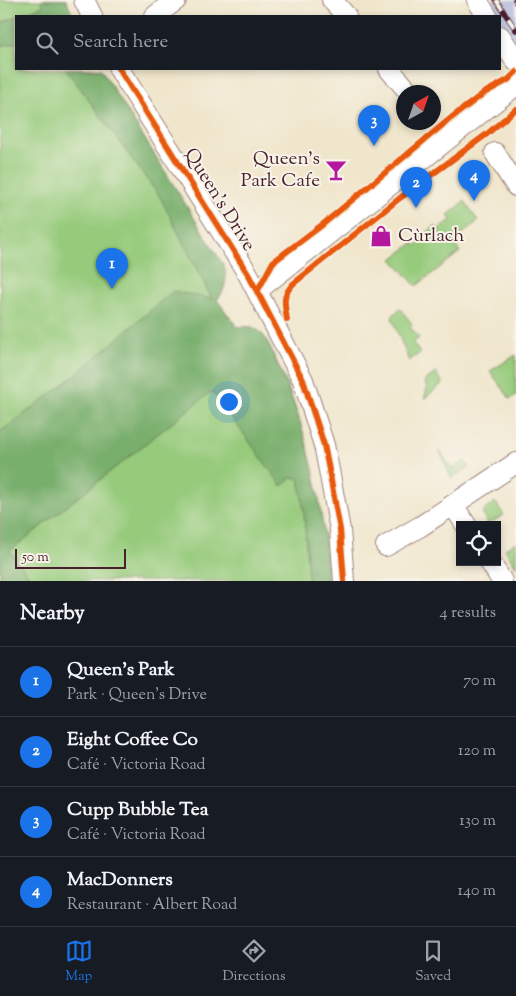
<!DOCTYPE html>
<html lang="en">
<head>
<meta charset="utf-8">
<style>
	:root { --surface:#171b24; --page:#242831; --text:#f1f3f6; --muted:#9ea1a6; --line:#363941; --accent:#1a73e8 }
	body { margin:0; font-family:"Sorts Mill Goudy",serif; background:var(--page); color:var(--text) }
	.controls { position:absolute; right:15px; bottom:15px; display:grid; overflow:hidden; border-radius:0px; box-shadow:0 2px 8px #0003 }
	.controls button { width:45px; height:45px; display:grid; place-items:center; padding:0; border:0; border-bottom:1px solid var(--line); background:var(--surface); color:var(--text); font:25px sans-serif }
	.compass { position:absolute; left:396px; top:85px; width:45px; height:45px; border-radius:50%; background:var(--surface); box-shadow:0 2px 8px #0003; rotate:40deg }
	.scale { position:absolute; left:15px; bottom:12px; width:111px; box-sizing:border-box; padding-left:5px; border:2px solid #4a1f2b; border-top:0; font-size:14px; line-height:18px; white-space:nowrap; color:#4a1f2b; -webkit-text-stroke:4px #f7f3e8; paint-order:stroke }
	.you { position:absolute; left:228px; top:401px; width:18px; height:18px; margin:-12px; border:4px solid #fff; border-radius:50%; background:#1a73e8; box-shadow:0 0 0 8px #1a73e833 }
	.badge { display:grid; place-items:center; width:32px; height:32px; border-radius:50%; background:var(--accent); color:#fff; font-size:16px; font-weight:700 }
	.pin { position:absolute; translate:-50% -41px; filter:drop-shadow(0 1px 2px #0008) }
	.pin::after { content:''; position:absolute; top:26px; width:18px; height:15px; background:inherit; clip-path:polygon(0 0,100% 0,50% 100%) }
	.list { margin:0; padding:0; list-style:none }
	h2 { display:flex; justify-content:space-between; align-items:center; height:65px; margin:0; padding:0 20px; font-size:21px }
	h2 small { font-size:16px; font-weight:400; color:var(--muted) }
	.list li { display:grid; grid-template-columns:32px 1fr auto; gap:15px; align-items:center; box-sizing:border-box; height:70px; padding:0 20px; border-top:1px solid var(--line) }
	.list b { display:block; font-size:19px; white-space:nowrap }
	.list p { margin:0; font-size:16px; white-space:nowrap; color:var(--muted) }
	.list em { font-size:16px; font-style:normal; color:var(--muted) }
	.icon { flex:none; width:28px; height:28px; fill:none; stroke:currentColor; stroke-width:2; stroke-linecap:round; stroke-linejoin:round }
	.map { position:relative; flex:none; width:516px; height:581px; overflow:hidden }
	.search { position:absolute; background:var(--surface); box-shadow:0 2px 8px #0003; left:15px; right:15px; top:15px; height:55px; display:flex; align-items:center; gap:12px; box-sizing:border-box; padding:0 18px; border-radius:0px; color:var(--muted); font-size:19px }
	.sheet { height:345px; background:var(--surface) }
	nav { display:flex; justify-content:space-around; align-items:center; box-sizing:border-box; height:70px; border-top:1px solid var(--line); background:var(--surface); font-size:14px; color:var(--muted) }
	nav a { display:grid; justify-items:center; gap:2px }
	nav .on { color:var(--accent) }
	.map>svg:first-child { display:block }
	.industrial { fill:#bdc3de }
	.green { fill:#96cb7c; stroke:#707554 }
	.forest { fill:#78af6c; stroke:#61674c }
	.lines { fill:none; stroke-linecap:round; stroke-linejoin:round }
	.minor-casing { stroke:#9d827c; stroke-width:22 }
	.minor { stroke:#fff; stroke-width:20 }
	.rail-casing { stroke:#4a1f2b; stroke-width:5.5 }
	.rail { stroke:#f7f3e8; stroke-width:4; stroke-dasharray:11; stroke-linecap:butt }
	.cycleway-casing { stroke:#f7f3e8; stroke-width:9 }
	.cycleway { stroke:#e8590c; stroke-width:6 }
	.labels { text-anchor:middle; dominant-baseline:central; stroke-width:4; stroke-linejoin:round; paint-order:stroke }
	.poi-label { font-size:19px; fill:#4a1f2b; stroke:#f7f3e8; text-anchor:end }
	.street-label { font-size:19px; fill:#4a1f2b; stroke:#f7f3e8 }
</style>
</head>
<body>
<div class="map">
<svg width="516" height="581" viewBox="0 0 516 581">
	<rect width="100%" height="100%" fill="#f7f3e8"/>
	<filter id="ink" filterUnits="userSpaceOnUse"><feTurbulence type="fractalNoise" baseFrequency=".02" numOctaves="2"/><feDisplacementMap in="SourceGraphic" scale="10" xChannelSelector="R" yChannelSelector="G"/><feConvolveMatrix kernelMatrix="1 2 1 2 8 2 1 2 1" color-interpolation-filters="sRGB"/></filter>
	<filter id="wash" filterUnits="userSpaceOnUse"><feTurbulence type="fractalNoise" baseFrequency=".0096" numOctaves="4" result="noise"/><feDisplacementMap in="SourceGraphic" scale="20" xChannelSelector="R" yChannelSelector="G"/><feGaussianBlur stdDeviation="1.12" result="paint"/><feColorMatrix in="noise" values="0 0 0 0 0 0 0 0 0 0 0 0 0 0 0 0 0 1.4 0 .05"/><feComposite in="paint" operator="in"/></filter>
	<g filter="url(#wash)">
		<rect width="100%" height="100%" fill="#f0e6cc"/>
		<polygon class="industrial" points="487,0 516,0 516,44 500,20 500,16 498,16"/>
		<g class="green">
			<path d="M 0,0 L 66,0 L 73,16 L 16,16 L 16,69 L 101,69 L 224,266 C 228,280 225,290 217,300 L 237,327 C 246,327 252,325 259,331 C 267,337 271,351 276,360 C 309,430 323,505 328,581 L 0,581 Z"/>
			<polygon points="465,201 478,221 453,242 460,252 416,286 392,259 413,243 416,246 422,241 420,238 435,226 439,229 451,220 448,215"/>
			<polygon points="400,308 412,324 410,327 419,338 413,343 420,353 409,361 392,318 394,314"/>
			<polygon points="516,355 516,395 510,399 490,371"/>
			<polygon points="436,373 443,383 424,399 427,388 424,381"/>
			<polygon points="440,451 452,469 465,461 469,467 451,478"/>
			<polygon points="495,502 504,515 488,524 482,512"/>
			<polygon points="516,542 516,567 505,549"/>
		</g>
		<g class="forest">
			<polygon points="41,0 66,0 73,16 17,16 43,6"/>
			<polygon points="16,17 16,43 0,46 0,23"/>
			<path d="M 66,69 L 101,69 L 224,266 C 228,279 225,290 217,300 L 237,327 C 246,327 252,325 259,331 C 268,338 272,354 277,364 C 309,433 325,506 327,581 L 308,581 L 304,513 L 299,478 L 291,478 L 282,486 L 212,391 L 10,551 L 33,581 L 0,581 L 0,432 L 68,381 L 173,291 L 212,299 L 160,197 Z"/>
		</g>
	</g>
	<g filter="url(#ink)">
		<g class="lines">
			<g class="minor-casing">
				<g id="minor">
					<polyline points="84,0 92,16"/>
					<polyline points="332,0 346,16"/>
					<polyline points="477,0 487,16"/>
					<polyline points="155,16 176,0"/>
					<polyline points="500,36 516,61"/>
					<polyline points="119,69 248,274 303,380 324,445 329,470 340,530 344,581"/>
					<polyline points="389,69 409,92"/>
					<polyline points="495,153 516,186"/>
					<polyline points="258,290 516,85"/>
					<polyline points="453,505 466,525"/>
					<polyline points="386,546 421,526 516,463"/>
					<polyline points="490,562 502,581"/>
				</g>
			</g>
			<use href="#minor" class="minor"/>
			<g class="rail-casing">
				<g id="rail">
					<polyline points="496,0 516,30"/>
					<polyline points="515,0 516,3"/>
				</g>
			</g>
			<use href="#rail" class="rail"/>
			<g class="cycleway-casing">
				<g id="cycleway">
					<polyline points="119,69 248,274 303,380 324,445 329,470 340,530 344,581"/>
					<polyline points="258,290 273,262 322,225 451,118 484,93 508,80 516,72"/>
					<path d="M 287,320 C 285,304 281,297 293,284 L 400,198 L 487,134 L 516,109"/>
				</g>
			</g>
			<use href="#cycleway" class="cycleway"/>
		</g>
	</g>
	<defs>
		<g id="bar-bare" transform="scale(1.725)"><path d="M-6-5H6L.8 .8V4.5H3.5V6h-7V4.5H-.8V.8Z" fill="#b5179e" stroke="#f7f3e8" stroke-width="2.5" paint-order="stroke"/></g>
		<g id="shop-bare" transform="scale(1.725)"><path d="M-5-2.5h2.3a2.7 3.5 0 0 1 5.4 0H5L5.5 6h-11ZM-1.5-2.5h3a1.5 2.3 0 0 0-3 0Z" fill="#b5179e" stroke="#f7f3e8" stroke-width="2.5" paint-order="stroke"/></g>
	</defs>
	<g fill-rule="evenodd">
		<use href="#bar-bare" x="336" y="170"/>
		<use href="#shop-bare" x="381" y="236"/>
	</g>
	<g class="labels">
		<g class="poi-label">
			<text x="320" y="159">Queen's<tspan x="320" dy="22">Park Cafe</tspan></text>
			<text x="398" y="236" text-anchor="start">Cùrlach</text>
		</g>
		<g class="street-label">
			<text transform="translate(219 200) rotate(58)">Queen's Drive</text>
		</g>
	</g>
</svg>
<div class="controls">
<button><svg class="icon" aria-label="locate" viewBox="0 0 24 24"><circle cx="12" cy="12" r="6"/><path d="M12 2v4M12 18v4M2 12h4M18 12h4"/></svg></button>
</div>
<svg class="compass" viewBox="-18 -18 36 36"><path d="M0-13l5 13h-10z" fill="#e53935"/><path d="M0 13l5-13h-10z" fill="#9ea1a6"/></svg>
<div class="scale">50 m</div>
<div class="you"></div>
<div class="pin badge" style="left:112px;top:289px">1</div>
<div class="pin badge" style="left:416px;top:208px">2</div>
<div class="pin badge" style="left:374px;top:146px">3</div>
<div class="pin badge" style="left:474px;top:201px">4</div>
<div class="search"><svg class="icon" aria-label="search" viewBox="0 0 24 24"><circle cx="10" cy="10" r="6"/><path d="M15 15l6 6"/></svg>Search here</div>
</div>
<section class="sheet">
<h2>Nearby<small>4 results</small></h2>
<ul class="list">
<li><span class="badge">1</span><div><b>Queen's Park</b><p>Park · Queen's Drive</p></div><em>70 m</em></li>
<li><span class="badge">2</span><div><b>Eight Coffee Co</b><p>Café · Victoria Road</p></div><em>120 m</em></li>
<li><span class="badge">3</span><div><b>Cupp Bubble Tea</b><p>Café · Victoria Road</p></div><em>130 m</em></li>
<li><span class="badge">4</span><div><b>MacDonners</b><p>Restaurant · Albert Road</p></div><em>140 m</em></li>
</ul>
</section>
<nav>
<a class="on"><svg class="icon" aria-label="map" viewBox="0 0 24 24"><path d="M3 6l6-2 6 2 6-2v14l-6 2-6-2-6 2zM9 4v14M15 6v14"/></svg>Map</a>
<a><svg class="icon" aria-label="directions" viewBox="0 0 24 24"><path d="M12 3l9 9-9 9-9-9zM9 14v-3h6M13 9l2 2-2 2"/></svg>Directions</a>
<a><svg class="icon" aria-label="saved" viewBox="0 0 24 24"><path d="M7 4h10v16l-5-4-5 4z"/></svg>Saved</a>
</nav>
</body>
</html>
